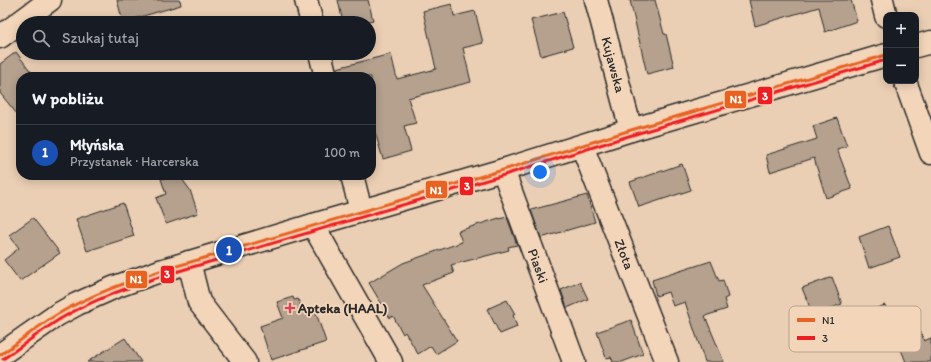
<!DOCTYPE html>
<html lang="pl">
<head>
<meta charset="utf-8">
<style>
	:root { --surface:#171b24; --page:#242831; --text:#f1f3f6; --muted:#9ea1a6; --line:#363941; --accent:#ea580c }
	body { margin:0; font-family:Itim,sans-serif; background:var(--page); color:var(--text) }
	.controls { position:absolute; right:12px; top:12px; display:grid; overflow:hidden; border-radius:8px; box-shadow:0 2px 10px #0003 }
	.controls button { width:36px; height:36px; display:grid; place-items:center; padding:0; border:0; border-bottom:1px solid var(--line); background:var(--surface); color:var(--text); font:20px sans-serif }
	.you { position:absolute; left:540px; top:172px; width:14px; height:14px; margin:-10px; border:3px solid #fff; border-radius:50%; background:#1a73e8; box-shadow:0 0 0 6px #1a73e833 }
	.badge { display:grid; place-items:center; width:26px; height:26px; border-radius:50%; background:var(--accent); color:#fff; font-size:13px; font-weight:700 }
	.pin { position:absolute; translate:-50% -50%; border:2px solid #fff; box-shadow:0 1px 4px #0006 }
	.list { margin:0; padding:0; list-style:none }
	h2 { display:flex; justify-content:space-between; align-items:center; height:52px; margin:0; padding:0 16px; font-size:17px }
	h2 small { font-size:13px; font-weight:400; color:var(--muted) }
	.list li { display:grid; grid-template-columns:26px 1fr auto; gap:12px; align-items:center; box-sizing:border-box; height:56px; padding:0 16px; border-top:1px solid var(--line) }
	.list b { display:block; font-size:15px; white-space:nowrap }
	.list p { margin:0; font-size:13px; white-space:nowrap; color:var(--muted) }
	.list em { font-size:13px; font-style:normal; color:var(--muted) }
	.icon { flex:none; width:22px; height:22px; fill:none; stroke:currentColor; stroke-width:2; stroke-linecap:round; stroke-linejoin:round }
	.map { position:relative; flex:none; width:931px; height:362px; overflow:hidden }
	.search { position:absolute; background:var(--surface); box-shadow:0 2px 10px #0003; left:16px; top:16px; width:360px; height:44px; display:flex; align-items:center; gap:10px; box-sizing:border-box; padding:0 14px; border-radius:22px; color:var(--muted); font-size:15px }
	.panel { position:absolute; background:var(--surface); box-shadow:0 2px 10px #0003; left:16px; top:72px; width:360px; height:108px; border-radius:16px }
	.map>svg:first-child { display:block }
	.building { fill:#b5a18e; stroke:#2b2b2b }
	.lines { fill:none; stroke-linecap:round; stroke-linejoin:round }
	.minor-casing { stroke:#2b2b2b; stroke-width:25 }
	.minor { stroke:#f3d6ba; stroke-width:22 }
	.bus-1-casing { stroke:#f3d6ba; stroke-width:6 }
	.bus-2-casing { stroke:#f3d6ba; stroke-width:6 }
	.bus-1 { stroke:#e86222; stroke-width:3 }
	.bus-2 { stroke:#ee1f23; stroke-width:3 }
	.poi-dot { fill:#d1495b; stroke:#f3d6ba; stroke-width:1.5 }
	.labels { text-anchor:middle; dominant-baseline:central; stroke-width:3.5; stroke-linejoin:round; paint-order:stroke }
	.street-label { font-size:14px; fill:#2b2b2b; stroke:#f3d6ba }
	.poi-label { font-size:14px; font-weight:bold; fill:#2b2b2b; stroke:#f3d6ba; text-anchor:start }
	.key { fill:#f3d6ba; stroke:#b7a38f; stroke-width:1 }
	.key-label { font-size:11px; fill:#2b2b2b }
	.line-badge { stroke:#f3d6ba; stroke-width:1.5 }
	.badge-label { font-size:11px; text-anchor:middle; font-weight:bold; fill:#fff }
</style>
</head>
<body>
<div class="map">
<svg width="931" height="362" viewBox="0 0 931 362">
	<rect width="100%" height="100%" fill="#ebcfb4"/>
	<filter id="ink" filterUnits="userSpaceOnUse"><feTurbulence type="fractalNoise" baseFrequency=".025" numOctaves="2"/><feDisplacementMap in="SourceGraphic" scale="8" xChannelSelector="R" yChannelSelector="G"/><feConvolveMatrix kernelMatrix="1 2 1 2 8 2 1 2 1" color-interpolation-filters="sRGB"/></filter>
	<g filter="url(#ink)">
		<g class="building">
			<polygon points="117,0 180,0 181,5 123,22"/>
			<polygon points="338,0 368,0 373,20 360,23 343,23"/>
			<polygon points="630,0 655,0 664,34 666,34 674,67 647,74"/>
			<polygon points="749,0 851,0 857,21 825,32 819,7 755,26"/>
			<polygon points="452,4 454,16 475,11 483,43 463,48 471,82 408,98 416,123 404,126 411,151 383,159 371,119 371,77 338,77 337,68 391,54 397,79 436,69 423,11"/>
			<polygon points="563,12 573,47 541,56 531,20"/>
			<polygon points="16,52 35,77 21,77 21,119 0,93 0,64"/>
			<polygon points="837,118 847,146 837,149 852,189 826,198 814,158 770,172 766,155 817,139 813,126"/>
			<polygon points="682,164 691,190 639,207 630,182"/>
			<polygon points="173,175 179,175 190,190 198,213 166,224 156,198 166,194 161,179"/>
			<polygon points="587,195 595,222 541,238 531,210"/>
			<polygon points="123,203 134,236 87,251 76,219"/>
			<polygon points="507,217 517,245 508,247 509,250 451,265 454,273 422,285 457,341 436,354 431,346 418,354 405,332 403,334 393,316 390,318 369,283 403,263 462,242 458,231 499,218 499,219"/>
			<polygon points="33,218 60,253 20,281 4,260 19,248 9,235"/>
			<polygon points="888,226 900,257 869,268 859,237"/>
			<polygon points="711,261 719,281 723,280 728,297 724,299 727,309 705,316 724,362 705,362 685,302 673,306 668,292 656,296 652,280"/>
			<polygon points="832,277 842,304 813,315 802,288"/>
			<polygon points="580,282 588,299 567,308 561,290"/>
			<polygon points="293,297 294,300 298,299 303,311 314,307 326,342 271,360 260,326 283,318 277,302"/>
			<polygon points="507,300 515,314 513,315 517,327 500,334 487,309"/>
			<polygon points="885,305 892,325 860,337 853,317"/>
			<polygon points="631,320 643,354 622,362 613,362 611,357 606,358 597,332"/>
			<polygon points="921,333 924,341 931,338 931,362 906,362 898,342"/>
			<polygon points="125,338 141,362 87,362"/>
		</g>
		<g class="lines">
			<g class="minor-casing">
				<g id="minor">
					<polyline points="306,0 312,23"/>
					<path id="s1" d="M 596,0 L 631,130"/>
					<polyline points="882,0 886,16"/>
					<polyline points="0,37 50,0"/>
					<polyline points="916,46 931,42"/>
					<polyline points="320,53 326,77"/>
					<polyline points="905,81 931,153"/>
					<path id="s2" d="M 582,146 L 667,362"/>
					<path id="s3" d="M 503,170 L 574,362"/>
					<polyline points="352,175 361,211"/>
					<polyline points="313,225 391,362"/>
					<polyline points="189,262 199,302 245,362"/>
					<polyline points="0,355 57,315 77,304 115,287 160,271 313,225 503,170 631,130 886,55"/>
				</g>
			</g>
			<use href="#minor" class="minor"/>
			<g class="bus-1-casing">
				<path id="bus-1" d="M 0,355 C 19,342 38,326 58,314 C 90,295 125,283 160,271 L 503,170 L 631,130 L 886,55"/>
			</g>
			<g class="bus-2-casing">
				<path id="bus-2" d="M 3,359 C 22,346 41,331 60,319 C 92,300 127,288 162,276 L 504,175 L 632,135 L 886,60"/>
			</g>
			<use href="#bus-1" class="bus-1"/>
			<use href="#bus-2" class="bus-2"/>
		</g>
	</g>
	<path class="poi-dot" d="M288 302h4v4h4v4h-4v4h-4v-4h-4v-4h4z"/>
	<g class="labels">
		<g class="street-label">
			<text stroke="none"><textPath href="#s1" startOffset="67">Kujawska</textPath></text>
			<text stroke="none"><textPath href="#s2" startOffset="116">Złota</textPath></text>
			<text stroke="none"><textPath href="#s3" startOffset="102">Piaski</textPath></text>
		</g>
		<g class="poi-label">
			<text x="298" y="308">Apteka (HAAL)</text>
		</g>
	</g>
	<rect x="789" y="306" width="132" height="46" rx="6" class="key"/>
	<rect x="797" y="318" width="18" height="4" fill="#e86222"/>
	<rect x="797" y="336" width="18" height="4" fill="#ee1f23"/>
	<g class="key-label">
		<text x="822" y="324">N1</text>
		<text x="822" y="342">3</text>
	</g>
	<g class="line-badge">
		<rect x="757" y="86" width="16" height="19" rx="4" fill="#ee1f23"/>
		<rect x="724" y="90" width="23" height="19" rx="4" fill="#e86222"/>
		<rect x="459" y="176" width="15" height="20" rx="4" fill="#ee1f23"/>
		<rect x="425" y="180" width="23" height="19" rx="4" fill="#e86222"/>
		<rect x="160" y="265" width="15" height="19" rx="4" fill="#ee1f23"/>
		<rect x="125" y="270" width="23" height="19" rx="4" fill="#e86222"/>
	</g>
	<g class="badge-label">
		<text x="765" y="100">3</text>
		<text x="736" y="103">N1</text>
		<text x="467" y="190">3</text>
		<text x="436" y="194">N1</text>
		<text x="167" y="278">3</text>
		<text x="136" y="283">N1</text>
	</g>
</svg>
<div class="controls">
<button>+</button>
<button>−</button>
</div>
<div class="you"></div>
<div class="pin badge" style="left:229px;top:250px;background:#1a4fb4">1</div>
<div class="search"><svg class="icon" aria-label="search" viewBox="0 0 24 24"><circle cx="10" cy="10" r="6"/><path d="M15 15l6 6"/></svg>Szukaj tutaj</div>
<section class="panel">
<h2>W pobliżu<small></small></h2>
<ul class="list">
<li><span class="badge" style="background:#1a4fb4">1</span><div><b>Młyńska</b><p>Przystanek · Harcerska</p></div><em>100 m</em></li>
</ul>
</section>
</div>
</body>
</html>
